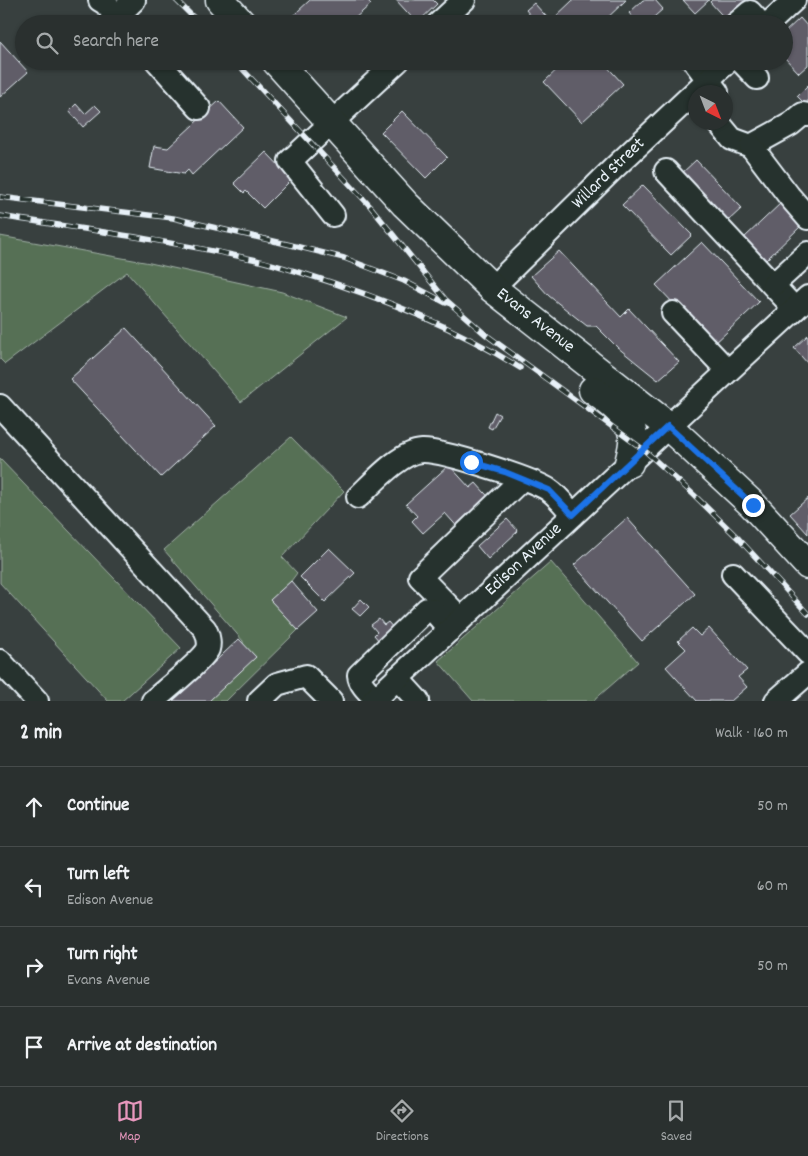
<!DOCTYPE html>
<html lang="en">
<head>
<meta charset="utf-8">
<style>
	:root { --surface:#2a302f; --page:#363c3b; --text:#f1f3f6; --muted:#a5a9aa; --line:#464b4b; --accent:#e797bd }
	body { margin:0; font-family:Dekko,sans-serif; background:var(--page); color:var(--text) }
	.compass { position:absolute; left:688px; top:85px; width:45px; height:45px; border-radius:50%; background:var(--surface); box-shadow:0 1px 4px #0004; rotate:138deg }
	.stop { position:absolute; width:15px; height:15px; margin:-11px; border:4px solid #1a73e8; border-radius:50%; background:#fff }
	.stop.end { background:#1a73e8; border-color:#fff; box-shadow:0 1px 5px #0008 }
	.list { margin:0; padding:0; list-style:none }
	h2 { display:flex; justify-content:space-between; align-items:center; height:65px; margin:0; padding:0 20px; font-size:21px }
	h2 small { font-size:16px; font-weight:400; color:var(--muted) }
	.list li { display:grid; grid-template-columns:32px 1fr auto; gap:15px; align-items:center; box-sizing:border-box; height:80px; padding:0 20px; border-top:1px solid var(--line) }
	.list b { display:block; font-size:19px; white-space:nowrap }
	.list p { margin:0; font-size:16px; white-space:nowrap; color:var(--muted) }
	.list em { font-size:16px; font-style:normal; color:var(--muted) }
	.icon { flex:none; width:28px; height:28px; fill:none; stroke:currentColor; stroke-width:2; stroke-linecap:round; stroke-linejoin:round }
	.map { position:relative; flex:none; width:808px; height:701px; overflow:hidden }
	.search { position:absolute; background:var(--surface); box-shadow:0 1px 4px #0004; left:15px; right:15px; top:15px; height:55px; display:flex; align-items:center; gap:12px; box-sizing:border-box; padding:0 18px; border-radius:28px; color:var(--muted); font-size:19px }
	.sheet { height:385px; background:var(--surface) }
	nav { display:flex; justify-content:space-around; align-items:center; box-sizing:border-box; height:70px; border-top:1px solid var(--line); background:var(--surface); font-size:14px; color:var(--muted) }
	nav a { display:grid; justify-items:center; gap:2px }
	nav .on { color:var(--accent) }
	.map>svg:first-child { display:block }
	.green { fill:#577055; stroke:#a0b0a6 }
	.building { fill:#615d68; stroke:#e8f1f8 }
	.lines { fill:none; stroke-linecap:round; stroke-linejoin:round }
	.minor-casing { stroke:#e8f1f8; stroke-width:26 }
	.major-casing { stroke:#e8f1f8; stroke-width:31 }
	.minor { stroke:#26332d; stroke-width:22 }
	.major { stroke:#26332d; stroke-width:28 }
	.rail-casing { stroke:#e8f1f8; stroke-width:5.5 }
	.rail { stroke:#26332d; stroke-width:4; stroke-dasharray:11; stroke-linecap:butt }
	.route { stroke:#1a73e8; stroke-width:6 }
	.labels { text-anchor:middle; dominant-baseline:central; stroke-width:4; stroke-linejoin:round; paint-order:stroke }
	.street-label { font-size:18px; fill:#e8f1f8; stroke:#26332d }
</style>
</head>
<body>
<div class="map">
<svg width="808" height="701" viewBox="0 0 808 701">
	<rect width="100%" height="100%" fill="#38403f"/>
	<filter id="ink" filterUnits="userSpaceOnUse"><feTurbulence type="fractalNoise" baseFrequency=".02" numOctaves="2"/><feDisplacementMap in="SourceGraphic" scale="10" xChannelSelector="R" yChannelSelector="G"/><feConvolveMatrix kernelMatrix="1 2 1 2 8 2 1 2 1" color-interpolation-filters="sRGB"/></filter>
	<g filter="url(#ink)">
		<g class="green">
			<polygon points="0,236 150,263 282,292 347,317 241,402 127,272 5,364 0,359"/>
			<polygon points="291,437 344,491 282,557 297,573 291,581 271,600 298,630 226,701 207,701 245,660 243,641 164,550"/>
			<polygon points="0,459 181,648 122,701 108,701 0,583"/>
			<polygon points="551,562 638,662 593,701 473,701 438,661"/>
		</g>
		<g class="building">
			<polygon points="310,0 367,0 371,4 354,19 358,24 284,24"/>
			<polygon points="396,0 433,0 437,4 417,23"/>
			<polygon points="573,0 626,0 601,24 556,24 552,20"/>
			<polygon points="643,0 655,0 663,9 646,24 638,24 629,13"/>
			<polygon points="683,0 709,0 695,13"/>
			<polygon points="712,0 754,0 729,23 710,2"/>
			<polygon points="534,3 553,24 532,24 527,18 530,15 526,10"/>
			<polygon points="800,18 808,27 808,65 799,73 784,57 784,33"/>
			<polygon points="0,41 28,72 0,97"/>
			<polygon points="566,61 602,61 623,84 582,122 544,82"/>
			<polygon points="808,85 808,107 797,96"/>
			<polygon points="219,101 243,127 192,175 188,170 184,174 150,168 154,146 168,148"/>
			<polygon points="76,104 85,114 95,105 101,111 83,127 69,111"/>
			<polygon points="402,111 447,157 426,178 381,132"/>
			<polygon points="266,152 292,179 263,208 246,191 244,193 234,183"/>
			<polygon points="696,160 742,208 727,222 681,174"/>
			<polygon points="643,185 692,235 671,255 622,205"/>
			<polygon points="782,202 803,224 765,261 744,238"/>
			<polygon points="702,242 759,302 713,345 656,285"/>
			<polygon points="559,251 621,317 629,309 679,362 658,380 617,347 596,326 587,326 549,296 531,276"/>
			<polygon points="126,328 216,426 161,477 70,379"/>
			<polygon points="808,335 808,364 794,348"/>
			<polygon points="495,412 500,415 492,429 488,427"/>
			<polygon points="449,465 470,488 476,483 493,502 461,531 445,513 423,533 412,521 417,516 406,504"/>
			<polygon points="808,498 808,534 790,514"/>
			<polygon points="627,518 695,594 642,641 574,565"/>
			<polygon points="507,519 518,531 488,559 477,546"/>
			<polygon points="329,548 355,573 325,602 300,577"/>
			<polygon points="291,581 318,612 298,630 270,600"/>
			<polygon points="361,599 369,607 360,616 352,609"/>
			<polygon points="379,619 384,625 388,622 394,629 380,642 374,635 377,632 371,625"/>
			<polygon points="692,628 700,636 709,628 747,670 738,677 747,687 731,701 697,701 666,667 686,649 678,641"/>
			<polygon points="239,639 256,657 209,701 173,701"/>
		</g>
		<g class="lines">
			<g class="minor-casing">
				<g id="minor">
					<polyline points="100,0 105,3 123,24"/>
					<polyline points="109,24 134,0"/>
					<polyline points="438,24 464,0"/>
					<polyline points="736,24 750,12 761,24"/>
					<polyline points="768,24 794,0"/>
					<polyline points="157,61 199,108"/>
					<polyline points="694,61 717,92"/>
					<polyline points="741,61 757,78"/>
					<polyline points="718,122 732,139 751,146 791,124 803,114 808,115"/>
					<polyline points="751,146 789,196 808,218"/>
					<polyline points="666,171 795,309"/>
					<polyline points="333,215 290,161 398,61"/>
					<polyline points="773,285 808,253"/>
					<polyline points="492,288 614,168 728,61"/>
					<polyline points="673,313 728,371"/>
					<path d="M 0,406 L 205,629 C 208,635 210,642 208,649 C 204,659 164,691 153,701"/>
					<path d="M 358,497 C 373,483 400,452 422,451 C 442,450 532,479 549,490 C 558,496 566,507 573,515"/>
					<polyline points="733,574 808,653"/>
					<polyline points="461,619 420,577 522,479"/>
					<polyline points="0,661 37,701"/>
					<polyline points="397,678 418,701"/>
					<path d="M 375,698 C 369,692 360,685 359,675 L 427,609 L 433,610 L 450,630"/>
					<polyline points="259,701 277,684 306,676 331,701"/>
					<polyline points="373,701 808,297"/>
					<polyline points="776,701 808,673"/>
				</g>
			</g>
			<g class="major-casing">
				<g id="major">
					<polyline points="220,0 242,24"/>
					<polyline points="276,61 405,204 492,288 668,426 753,505 808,565"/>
					<path d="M 593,390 C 608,401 631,416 633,436 C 634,445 631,455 629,463"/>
				</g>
			</g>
			<use href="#minor" class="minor"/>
			<use href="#major" class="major"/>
			<g class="rail-casing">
				<g id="rail">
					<polyline points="176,0 200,24"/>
					<polyline points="235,61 370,206 445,299 485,334 644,450 694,495 739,539 808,614"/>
					<polyline points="0,197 173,218 291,245 344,258 404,281 446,303"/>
					<path d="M 0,216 C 82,229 165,240 247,258 C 265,261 284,268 302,273 C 377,296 453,325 520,368"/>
				</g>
			</g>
			<use href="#rail" class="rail"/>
		</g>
	</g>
	<g class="lines" filter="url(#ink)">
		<polyline class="route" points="471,462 505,472 549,490 573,515 668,426 753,505"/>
	</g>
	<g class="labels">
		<g class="street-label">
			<text transform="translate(609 174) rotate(-44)">Willard Street</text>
			<text transform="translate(535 321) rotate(38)">Evans Avenue</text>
			<text transform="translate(524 560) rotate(-43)">Edison Avenue</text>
		</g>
	</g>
</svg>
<svg class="compass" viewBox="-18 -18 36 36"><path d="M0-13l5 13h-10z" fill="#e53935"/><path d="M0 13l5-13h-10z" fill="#a5a9aa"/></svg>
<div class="stop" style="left:471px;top:462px"></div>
<div class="stop end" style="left:753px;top:505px"></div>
<div class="search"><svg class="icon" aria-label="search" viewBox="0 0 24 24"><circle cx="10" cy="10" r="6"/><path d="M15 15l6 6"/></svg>Search here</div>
</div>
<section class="sheet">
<h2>2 min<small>Walk · 160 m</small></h2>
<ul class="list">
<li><svg class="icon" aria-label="ahead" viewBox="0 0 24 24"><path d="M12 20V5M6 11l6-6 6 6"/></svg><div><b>Continue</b></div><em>50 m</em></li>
<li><svg class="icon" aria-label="left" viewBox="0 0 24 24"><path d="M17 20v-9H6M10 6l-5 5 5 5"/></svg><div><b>Turn left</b><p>Edison Avenue</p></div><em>60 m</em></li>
<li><svg class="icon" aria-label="right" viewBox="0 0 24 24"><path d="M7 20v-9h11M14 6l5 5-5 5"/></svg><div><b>Turn right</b><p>Evans Avenue</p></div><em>50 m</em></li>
<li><svg class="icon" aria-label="arrive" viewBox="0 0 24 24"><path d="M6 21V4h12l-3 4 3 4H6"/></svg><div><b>Arrive at destination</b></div></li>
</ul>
</section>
<nav>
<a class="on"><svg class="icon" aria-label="map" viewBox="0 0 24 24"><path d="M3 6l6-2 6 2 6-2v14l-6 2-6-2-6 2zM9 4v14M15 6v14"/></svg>Map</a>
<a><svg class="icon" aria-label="directions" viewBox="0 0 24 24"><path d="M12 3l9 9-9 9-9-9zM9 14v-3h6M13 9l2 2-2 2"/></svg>Directions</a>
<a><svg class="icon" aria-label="saved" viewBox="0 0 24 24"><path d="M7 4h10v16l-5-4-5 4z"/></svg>Saved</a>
</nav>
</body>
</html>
